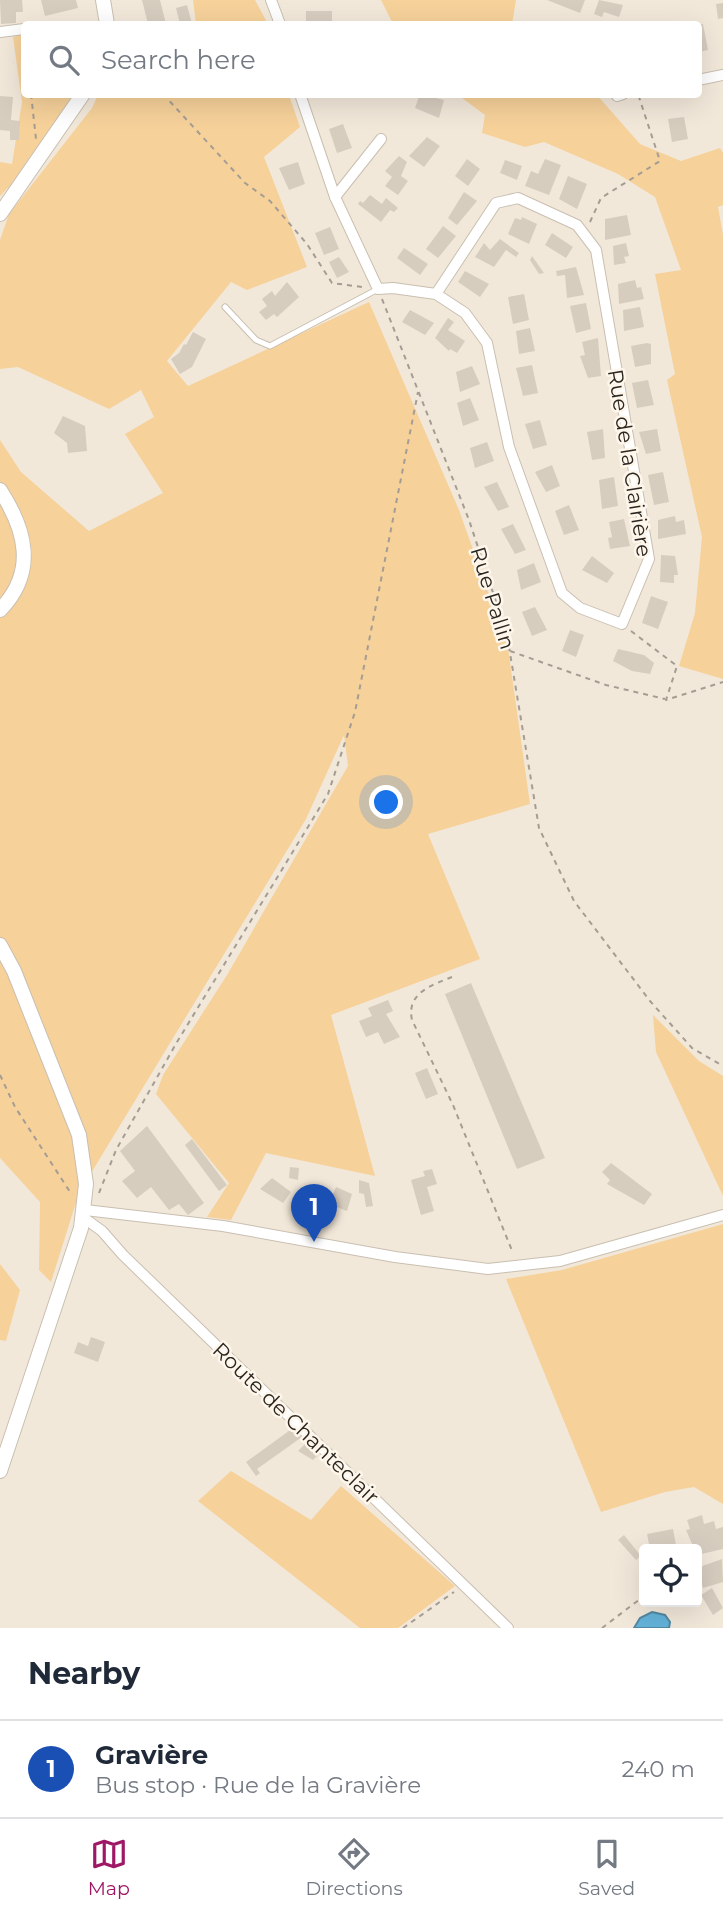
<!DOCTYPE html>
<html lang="en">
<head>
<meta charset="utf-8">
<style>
	:root { --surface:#fff; --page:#f2f2f3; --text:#1f2937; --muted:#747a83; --line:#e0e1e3; --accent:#9f1866 }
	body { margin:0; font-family:Montserrat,sans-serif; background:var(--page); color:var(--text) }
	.controls { position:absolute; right:21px; bottom:21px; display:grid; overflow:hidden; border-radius:7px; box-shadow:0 7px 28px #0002 }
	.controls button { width:63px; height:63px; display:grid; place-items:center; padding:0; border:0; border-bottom:2px solid var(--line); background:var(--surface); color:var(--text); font:35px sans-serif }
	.you { position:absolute; left:387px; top:803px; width:24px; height:24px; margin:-18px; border:5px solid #fff; border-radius:50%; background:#1a73e8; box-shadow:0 0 0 10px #1a73e833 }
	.badge { display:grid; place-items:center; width:46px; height:46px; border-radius:50%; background:var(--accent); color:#fff; font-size:23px; font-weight:700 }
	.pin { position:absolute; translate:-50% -58px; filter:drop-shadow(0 2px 4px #0008) }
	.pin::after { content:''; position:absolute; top:37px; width:24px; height:21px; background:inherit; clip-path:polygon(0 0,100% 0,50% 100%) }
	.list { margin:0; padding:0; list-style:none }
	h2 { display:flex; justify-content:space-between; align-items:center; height:91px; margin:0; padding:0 28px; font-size:30px }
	h2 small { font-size:23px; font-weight:400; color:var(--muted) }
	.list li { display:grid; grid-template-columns:46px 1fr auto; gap:21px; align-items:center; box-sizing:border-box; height:98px; padding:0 28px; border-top:2px solid var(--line) }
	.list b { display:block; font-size:26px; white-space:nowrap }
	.list p { margin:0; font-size:23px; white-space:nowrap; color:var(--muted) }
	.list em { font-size:23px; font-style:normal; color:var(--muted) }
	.icon { flex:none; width:38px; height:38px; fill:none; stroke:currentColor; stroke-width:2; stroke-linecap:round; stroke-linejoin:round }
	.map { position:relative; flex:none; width:723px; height:1628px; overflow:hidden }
	.search { position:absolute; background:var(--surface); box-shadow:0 7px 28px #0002; left:21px; right:21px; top:21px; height:77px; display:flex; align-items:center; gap:18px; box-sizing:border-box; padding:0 24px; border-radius:7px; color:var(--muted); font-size:26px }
	.sheet { height:189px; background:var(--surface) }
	nav { display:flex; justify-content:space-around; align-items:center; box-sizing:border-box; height:98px; border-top:2px solid var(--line); background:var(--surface); font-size:19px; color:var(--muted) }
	nav a { display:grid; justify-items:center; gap:4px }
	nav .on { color:var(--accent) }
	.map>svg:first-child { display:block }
	.green { fill:#f6d19a }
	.water { fill:#64b3da; stroke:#5389a2; stroke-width:2 }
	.building { fill:#d7cdbf }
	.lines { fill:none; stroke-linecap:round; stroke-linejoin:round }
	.service-casing { stroke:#c9bfb1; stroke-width:7 }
	.minor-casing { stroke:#c9bfb1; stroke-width:12 }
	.tertiary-casing { stroke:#c9bfb1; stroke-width:16 }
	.path { stroke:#a59d93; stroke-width:2; stroke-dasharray:5 5; stroke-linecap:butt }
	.service { stroke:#fff; stroke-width:5 }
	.minor { stroke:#fff; stroke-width:10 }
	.tertiary { stroke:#fff; stroke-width:14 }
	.labels { text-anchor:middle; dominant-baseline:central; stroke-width:5; stroke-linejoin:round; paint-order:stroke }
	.street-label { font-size:21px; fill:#2a2621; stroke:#fef6ea }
</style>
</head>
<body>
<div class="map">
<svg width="723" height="1628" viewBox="0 0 723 1628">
	<rect width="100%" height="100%" fill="#f2e8da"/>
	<g class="green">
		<polygon points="193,0 255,0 268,24 196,24"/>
		<polygon points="381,0 516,0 512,24 393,24"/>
		<polygon points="24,34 24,94 80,95 41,154 0,196 0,162 12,164 22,102 13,37"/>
		<polygon points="98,95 289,95 300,127 264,157 307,267 247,290 231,282 167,361 188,386 369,302 459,510 508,648 530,804 428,834 480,959 331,1015 375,1176 266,1153 231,1220 207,1217 229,1183 156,1094 163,1075 227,975 348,766 344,735 306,819 79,1193 51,1282 39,1270 40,1202 0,1158 0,440 21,472 89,531 163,493 125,434 154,417 141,390 109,409 18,367 0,369 0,240 9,214 92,108"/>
		<polygon points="458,95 597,95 640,144 681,161 720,148 723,153 723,205 718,207 723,235 723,679 679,666 695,613 702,537 667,380 675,374 655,274 681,270 655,197 618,174 544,142 525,147 482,133 485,115"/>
		<polygon points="653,1015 699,1061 723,1076 723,1196 656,1052"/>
		<polygon points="723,1224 723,1504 694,1487 665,1492 601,1512 506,1279 562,1270"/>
		<polygon points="0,1264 20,1290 6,1341 0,1340"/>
		<polygon points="231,1471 311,1520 341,1486 455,1586 398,1628 360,1628 198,1501"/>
	</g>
	<polygon class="water" points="652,1612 665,1615 670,1622 669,1628 634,1628 640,1618"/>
	<g class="building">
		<polygon points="0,0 22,0 23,12 16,12 16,23 1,24"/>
		<polygon points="41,0 76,0 78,8 45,16"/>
		<polygon points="142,0 160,0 166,24 148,24"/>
		<polygon points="547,0 585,0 580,13"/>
		<polygon points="599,0 623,5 619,17 604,12 602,17 594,14"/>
		<polygon points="723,3 723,18 718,19 716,4"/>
		<polygon points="187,5 192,24 180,24 176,8"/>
		<rect x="306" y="11" width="26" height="13"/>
		<polygon points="699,24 703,24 708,50 699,52"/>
		<polygon points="420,94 444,100 439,118 415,108"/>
		<polygon points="0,96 13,97 11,120 20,121 19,140 10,140 10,131 0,130"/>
		<polygon points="684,117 688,139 672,142 668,119"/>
		<polygon points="343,124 352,148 337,153 329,129"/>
		<polygon points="427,137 440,146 424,167 409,156"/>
		<polygon points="399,156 407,162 401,176 408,181 398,195 385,186 392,177 385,171"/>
		<polygon points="467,159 480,169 468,186 455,176"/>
		<polygon points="545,159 561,165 549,195 525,186 531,171 538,174"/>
		<polygon points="505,160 522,166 517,180 500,173"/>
		<polygon points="298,162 305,184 289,190 279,168"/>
		<polygon points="568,176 587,184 577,209 559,199"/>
		<polygon points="464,192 477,201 457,225 448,218"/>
		<polygon points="370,195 382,204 386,198 398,208 394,212 390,210 381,222 358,204 360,201 363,203"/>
		<polygon points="627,215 631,235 605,240 605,219"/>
		<polygon points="522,217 537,224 529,244 508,234 515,218 521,220"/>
		<polygon points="443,226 456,236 438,258 426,249"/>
		<polygon points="330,227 339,249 324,255 315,233"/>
		<polygon points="552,233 573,247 566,258 545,245"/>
		<polygon points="500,239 519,253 516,257 506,250 494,267 475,257 484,243 490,250"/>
		<polygon points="626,243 629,256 624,257 626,263 614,265 613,246"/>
		<polygon points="404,248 428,264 420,275 397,258"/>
		<polygon points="532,256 544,273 539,274 530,260"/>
		<polygon points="339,257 349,272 337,278 329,262"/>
		<polygon points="576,267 584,295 567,298 565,275 557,276 556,271"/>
		<polygon points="465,271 489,284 480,297 458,282"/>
		<polygon points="635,280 637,288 641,287 644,299 619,304 618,284"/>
		<polygon points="287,282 299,297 277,317 274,314 266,320 259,312 267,306 262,299 272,291 275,296"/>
		<polygon points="524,294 529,320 513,324 508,297"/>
		<polygon points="586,303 591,329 576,333 570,306"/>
		<polygon points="640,307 644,327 624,331 623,310"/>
		<polygon points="410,310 434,323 425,335 402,322"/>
		<polygon points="448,318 454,322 448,330 465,341 457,353 450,349 449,351 435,338"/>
		<polygon points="530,328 535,351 519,354 516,331"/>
		<polygon points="193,332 206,339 192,367 180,374 171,359 179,353 184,344 186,345"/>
		<polygon points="598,338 601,376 588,378 580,356 585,355 582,342"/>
		<polygon points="647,343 651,344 651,364 635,367 631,346"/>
		<polygon points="532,365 538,393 523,396 516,368"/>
		<polygon points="472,366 480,384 460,392 456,372"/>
		<polygon points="648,380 654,405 637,408 632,383"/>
		<polygon points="470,398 479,420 463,426 457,403"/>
		<polygon points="63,416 85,426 87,451 68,453 67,443 54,433"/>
		<polygon points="540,420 547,445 533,449 525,424"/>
		<polygon points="603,429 605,458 592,460 587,432"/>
		<polygon points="657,429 661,451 646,454 639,432"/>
		<polygon points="487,442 494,461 475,468 470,448"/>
		<polygon points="552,465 560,486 546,492 535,472"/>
		<polygon points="663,472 669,502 654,505 648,475"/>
		<polygon points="614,477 618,506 602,509 599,480"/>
		<polygon points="497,482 509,507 498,511 484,487"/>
		<polygon points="569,505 579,530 564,535 555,511"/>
		<polygon points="675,516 676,522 684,520 686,534 658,539 658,520"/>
		<polygon points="624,519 630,546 610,549 608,538 612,537 609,522"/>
		<polygon points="513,524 526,550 515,554 501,529"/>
		<polygon points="661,555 675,556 678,575 674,575 674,583 660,582"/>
		<polygon points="592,556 614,573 607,583 582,570"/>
		<polygon points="534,563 541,582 521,590 517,570"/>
		<polygon points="651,596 668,602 658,629 642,623"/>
		<polygon points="535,607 547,630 532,636 522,612"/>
		<polygon points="570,630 584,635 576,657 562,651"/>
		<polygon points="618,649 644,655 654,663 650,674 632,671 613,661"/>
		<polygon points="471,983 545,1158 517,1169 445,994"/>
		<polygon points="388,1000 393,1011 386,1014 400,1037 384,1044 378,1032 366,1037 359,1021 372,1016 368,1008"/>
		<polygon points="427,1068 438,1094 426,1099 415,1073"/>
		<polygon points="147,1126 204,1203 188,1215 179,1204 169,1210 151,1187 137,1198 122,1181 135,1171 120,1151"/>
		<polygon points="192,1139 227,1185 219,1191 185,1145"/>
		<polygon points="611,1163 652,1194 644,1205 607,1184 610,1180 602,1172"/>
		<polygon points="290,1167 299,1168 298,1180 289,1178"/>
		<polygon points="432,1169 437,1184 427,1187 434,1211 421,1215 411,1180 425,1176 423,1171"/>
		<polygon points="272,1178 291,1192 283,1203 260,1189"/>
		<polygon points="359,1180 369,1183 373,1206 366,1207 364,1194 359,1193"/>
		<polygon points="336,1187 352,1194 347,1211 329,1204"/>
		<polygon points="91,1337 105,1342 98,1362 74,1353 78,1342 88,1346"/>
		<polygon points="293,1428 302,1437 257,1469 260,1473 256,1476 246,1462"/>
		<polygon points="307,1442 319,1454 313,1460 298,1451"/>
		<polygon points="702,1515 704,1524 714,1521 716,1529 723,1527 723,1549 697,1555 686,1530 690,1529 687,1520"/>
		<polygon points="673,1529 676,1545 650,1549 647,1534"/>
		<polygon points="624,1535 641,1556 636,1560 618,1540"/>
		<polygon points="722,1559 723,1582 703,1588 697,1568"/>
		<polygon points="712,1588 723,1608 713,1615 701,1595"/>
	</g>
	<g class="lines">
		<g class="service-casing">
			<polyline id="service" points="225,307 256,340 270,346 378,289"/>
		</g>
		<g class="minor-casing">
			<g id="minor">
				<polyline points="271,0 280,24"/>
				<polyline points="0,32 24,29"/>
				<polyline points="698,80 723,75"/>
				<polyline points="300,94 335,197 378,289 393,288 436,294 496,203 518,198 577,225 596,250 649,559 622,624 580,608 562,593 509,447 487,343 465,313 436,294"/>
				<polyline points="617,96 623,94"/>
				<polyline points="335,197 381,139"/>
				<polyline points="85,1210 223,1226 395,1257 488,1269 560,1261 723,1215"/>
				<polyline points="84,1218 102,1231 123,1255 508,1628"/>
			</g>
		</g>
		<g class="tertiary-casing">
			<g id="tertiary">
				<polyline points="103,0 107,24"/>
				<polyline points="0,214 83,94"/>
				<path d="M 0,490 C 26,530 37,572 0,610"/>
				<polyline points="0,945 14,971 79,1135 86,1184 81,1228 0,1471"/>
			</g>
		</g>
		<g class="path">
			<polyline points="31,94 36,139"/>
			<polyline points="163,94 245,183 270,201 307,244 332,283 362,287"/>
			<polyline points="590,222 601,198 660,161 638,94"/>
			<polyline points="382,299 469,520 507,635 539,828 574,901 650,1001 692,1048 723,1066"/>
			<polyline points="631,631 677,666 666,700 723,682"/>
			<polyline points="510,651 606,685 665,699"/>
			<path d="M 452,977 C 432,985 406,993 412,1020 L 453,1105 L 513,1253"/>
			<polyline points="0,1075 15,1107 72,1195"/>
			<polyline points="99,1193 116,1150 177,1042 328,794 355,712 418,392"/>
			<polyline points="403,1628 454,1592"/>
			<polyline points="602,1628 644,1596"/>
		</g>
		<use href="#service" class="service"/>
		<use href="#minor" class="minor"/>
		<use href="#tertiary" class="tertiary"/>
	</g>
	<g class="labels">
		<g class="street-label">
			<text transform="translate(630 463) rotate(81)">Rue de la Clairière</text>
			<text transform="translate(493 598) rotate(73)">Rue Pallin</text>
			<text transform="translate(296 1423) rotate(44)">Route de Chanteclair</text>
		</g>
	</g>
</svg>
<div class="controls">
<button><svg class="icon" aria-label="locate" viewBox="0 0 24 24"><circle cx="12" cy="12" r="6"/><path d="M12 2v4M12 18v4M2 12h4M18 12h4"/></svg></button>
</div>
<div class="you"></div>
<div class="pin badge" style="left:314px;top:1242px;background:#1a4fb4">1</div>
<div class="search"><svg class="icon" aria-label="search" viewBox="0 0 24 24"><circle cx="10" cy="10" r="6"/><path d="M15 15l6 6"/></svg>Search here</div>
</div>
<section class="sheet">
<h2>Nearby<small></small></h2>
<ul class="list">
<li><span class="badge" style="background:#1a4fb4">1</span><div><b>Gravière</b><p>Bus stop · Rue de la Gravière</p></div><em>240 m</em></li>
</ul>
</section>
<nav>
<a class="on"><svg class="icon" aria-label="map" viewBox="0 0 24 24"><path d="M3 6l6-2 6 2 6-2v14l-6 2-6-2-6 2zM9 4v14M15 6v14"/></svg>Map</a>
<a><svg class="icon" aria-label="directions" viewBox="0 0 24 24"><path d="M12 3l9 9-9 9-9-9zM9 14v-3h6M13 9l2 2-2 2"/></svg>Directions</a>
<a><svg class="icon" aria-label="saved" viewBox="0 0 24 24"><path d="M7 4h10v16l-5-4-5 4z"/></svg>Saved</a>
</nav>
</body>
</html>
